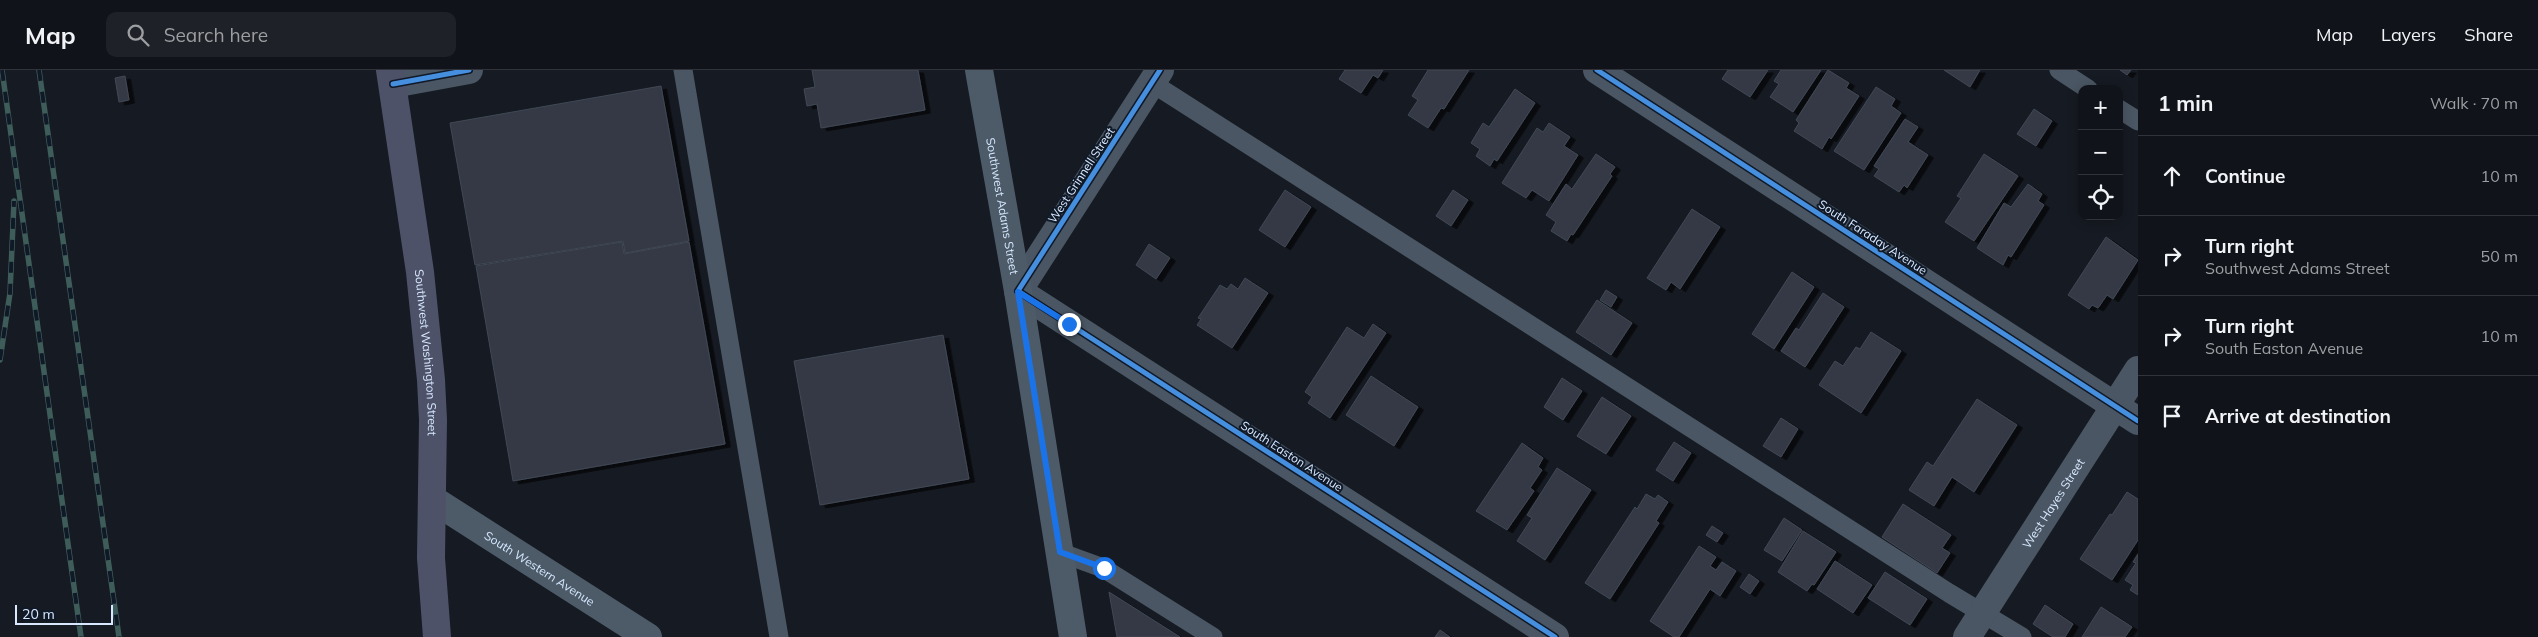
<!DOCTYPE html>
<html lang="en">
<head>
<meta charset="utf-8">
<style>
	:root { --surface:#10141a; --page:#1e2127; --text:#f1f3f6; --muted:#9c9ea2; --line:#303339 }
	body { margin:0; font-family:Mulish,sans-serif; background:var(--page); color:var(--text) }
	.controls { position:absolute; right:15px; top:15px; display:grid; overflow:hidden; border-radius:10px; box-shadow:0 2px 12px #0003 }
	.controls button { width:45px; height:45px; display:grid; place-items:center; padding:0; border:0; border-bottom:1px solid var(--line); background:var(--surface); color:var(--text); font:25px sans-serif }
	.scale { position:absolute; left:15px; bottom:12px; width:98px; box-sizing:border-box; padding-left:5px; border:2px solid #d7e8ff; border-top:0; font-size:14px; line-height:18px; white-space:nowrap; color:#d7e8ff; -webkit-text-stroke:4px #101928; paint-order:stroke }
	.stop { position:absolute; width:15px; height:15px; margin:-11px; border:4px solid #1a73e8; border-radius:50%; background:#fff }
	.stop.end { background:#1a73e8; border-color:#fff; box-shadow:0 1px 5px #0008 }
	.list { margin:0; padding:0; list-style:none }
	h2 { display:flex; justify-content:space-between; align-items:center; height:65px; margin:0; padding:0 20px; font-size:21px }
	h2 small { font-size:16px; font-weight:400; color:var(--muted) }
	.list li { display:grid; grid-template-columns:32px 1fr auto; gap:15px; align-items:center; box-sizing:border-box; height:80px; padding:0 20px; border-top:1px solid var(--line) }
	.list b { display:block; font-size:19px; white-space:nowrap }
	.list p { margin:0; font-size:16px; white-space:nowrap; color:var(--muted) }
	.list em { font-size:16px; font-style:normal; color:var(--muted) }
	.icon { flex:none; width:28px; height:28px; fill:none; stroke:currentColor; stroke-width:2; stroke-linecap:round; stroke-linejoin:round }
	.map { position:relative; flex:none; width:2138px; height:567px; overflow:hidden }
	header { display:flex; align-items:center; gap:30px; box-sizing:border-box; height:70px; padding:0 25px; background:var(--surface); border-bottom:1px solid var(--line) }
	header strong { font-size:24px }
	nav { display:flex; gap:28px; margin-inline-start:auto; font-size:18px }
	.search { width:350px; height:45px; background:var(--page); display:flex; align-items:center; gap:12px; box-sizing:border-box; padding:0 18px; border-radius:10px; color:var(--muted); font-size:19px }
	main { display:flex }
	aside { flex:1; background:var(--surface) }
	.map>svg:first-child { display:block }
	.building { fill:#343944; stroke:#414955; filter:url(#shadow) }
	.lines { fill:none; stroke-linecap:round; stroke-linejoin:round }
	.lane { stroke:#4a5663; stroke-width:19 }
	.street { stroke:#4a5663; stroke-width:28 }
	.secondary { stroke:#4d5b69; stroke-width:28 }
	.primary { stroke:#4d5269; stroke-width:28 }
	.rail-casing { stroke:#3e5d5a; stroke-width:5.5 }
	.rail { stroke:#101928; stroke-width:4; stroke-dasharray:11; stroke-linecap:butt }
	.cycleway-casing { stroke:#101928; stroke-width:8 }
	.cycleway { stroke:#468fdf; stroke-width:5 }
	.route { stroke:#1a73e8; stroke-width:6 }
	.labels { text-anchor:middle; dominant-baseline:central; stroke-width:4; stroke-linejoin:round; paint-order:stroke }
	.street-label { font-size:12px; fill:#d7e8ff; stroke:#101928 }
</style>
</head>
<body>
<header>
<strong>Map</strong>
<div class="search"><svg class="icon" aria-label="search" viewBox="0 0 24 24"><circle cx="10" cy="10" r="6"/><path d="M15 15l6 6"/></svg>Search here</div>
<nav><a>Map</a><a>Layers</a><a>Share</a></nav>
</header>
<main>
<div class="map">
<svg width="2138" height="567" viewBox="0 0 2138 567">
	<defs>
		<filter id="shadow"><feDropShadow dx="5.5" dy="3" stdDeviation="0" flood-color="#0009"/></filter>
	</defs>
	<rect width="100%" height="100%" fill="#161a22"/>
	<g class="building">
		<polygon points="812,0 918,0 925,40 821,58 817,34 807,36 804,19 815,17"/>
		<polygon points="1345,0 1383,0 1378,8 1373,5 1361,23 1339,9"/>
		<polygon points="1428,0 1469,0 1444,39 1441,38 1428,58 1408,45 1418,30 1412,26"/>
		<polygon points="1728,0 1768,0 1750,27 1722,9"/>
		<polygon points="1781,0 1821,0 1793,42 1770,27 1779,14 1774,11"/>
		<polygon points="1828,0 1849,13 1846,18 1859,26 1831,69 1829,67 1822,79 1794,61 1799,53 1796,50"/>
		<polygon points="1944,0 1980,0 1970,17"/>
		<polygon points="2120,0 2131,0 2127,5"/>
		<polygon points="125,6 129,30 119,32 115,8"/>
		<polygon points="661,16 689,171 625,183 623,171 475,195 450,53"/>
		<polygon points="1876,17 1895,29 1891,36 1901,43 1864,100 1834,81"/>
		<polygon points="1515,19 1535,33 1497,91 1494,89 1490,96 1476,86 1480,79 1471,73 1483,53 1489,57"/>
		<polygon points="2034,39 2052,51 2036,76 2017,64"/>
		<polygon points="1905,49 1918,57 1908,72 1928,85 1907,118 1904,115 1899,122 1874,106 1879,99 1874,96"/>
		<polygon points="1549,53 1570,67 1564,76 1578,85 1549,131 1532,120 1526,128 1502,113 1537,58 1543,62"/>
		<polygon points="1596,84 1615,97 1610,104 1612,106 1573,165 1571,164 1567,171 1551,161 1556,152 1546,145 1566,114 1572,119"/>
		<polygon points="1984,84 2018,106 1974,171 1945,152 1961,128 1957,126"/>
		<polygon points="2028,114 2042,124 2038,131 2044,135 2011,187 2008,185 2003,195 1977,178 2004,133 2011,137"/>
		<polygon points="1285,120 1311,137 1285,177 1259,160"/>
		<polygon points="1453,120 1468,130 1451,156 1436,146"/>
		<polygon points="1692,139 1720,157 1680,219 1671,212 1666,220 1647,208"/>
		<polygon points="2106,167 2138,190 2113,229 2107,225 2098,238 2092,235 2089,239 2068,225"/>
		<polygon points="622,172 624,184 689,172 725,374 513,411 476,196"/>
		<polygon points="1149,174 1170,188 1156,209 1136,195"/>
		<polygon points="1792,202 1814,217 1774,279 1752,264"/>
		<polygon points="1245,208 1268,223 1232,278 1197,255 1201,249 1198,248 1220,215 1227,219 1231,214 1238,219"/>
		<polygon points="1606,220 1617,227 1611,237 1600,230"/>
		<polygon points="1823,223 1844,237 1805,297 1781,281 1796,258 1799,260"/>
		<polygon points="1597,230 1632,253 1611,285 1576,262"/>
		<polygon points="1373,254 1386,263 1330,348 1308,333 1312,327 1305,322 1347,257 1364,268"/>
		<polygon points="1871,262 1901,281 1861,343 1819,315 1835,291 1843,296 1856,277 1860,279"/>
		<polygon points="943,265 969,409 820,435 794,291"/>
		<polygon points="1371,306 1418,337 1394,376 1346,345"/>
		<polygon points="1562,308 1582,321 1563,350 1544,337"/>
		<polygon points="1602,327 1631,346 1606,384 1577,366"/>
		<polygon points="1977,329 2017,355 1974,422 1952,407 1934,436 1909,420 1927,392 1933,396"/>
		<polygon points="1781,348 1798,359 1781,387 1763,376"/>
		<polygon points="1674,372 1691,383 1673,411 1656,400"/>
		<polygon points="1522,373 1543,388 1538,397 1542,400 1530,418 1534,421 1507,460 1476,441"/>
		<polygon points="1557,398 1591,420 1545,490 1517,471 1532,448 1527,445"/>
		<polygon points="2127,422 2138,429 2138,470 2112,510 2080,489 2110,444 2112,445"/>
		<polygon points="1646,424 1655,429 1658,425 1668,432 1656,451 1659,453 1610,529 1585,513 1635,437 1637,439"/>
		<polygon points="1903,434 1951,465 1942,478 1950,483 1937,503 1882,467"/>
		<polygon points="1784,448 1802,460 1782,491 1764,480"/>
		<polygon points="1712,456 1723,463 1717,472 1706,465"/>
		<polygon points="1803,461 1836,482 1814,515 1812,514 1807,521 1778,502"/>
		<polygon points="1699,476 1716,487 1710,496 1716,500 1722,492 1736,501 1720,526 1710,519 1679,567 1674,567 1650,551"/>
		<polygon points="2138,484 2138,525 2130,520 2133,515 2125,510 2136,493 2133,492"/>
		<polygon points="1835,491 1872,515 1853,543 1817,519"/>
		<polygon points="1885,502 1927,529 1910,555 1868,528"/>
		<polygon points="1749,504 1759,511 1750,524 1740,517"/>
		<polygon points="1109,522 1180,567 1117,567"/>
		<polygon points="2045,535 2073,554 2065,567 2053,567 2033,554"/>
		<polygon points="2101,537 2132,557 2125,567 2082,567"/>
		<polygon points="1440,560 1450,567 1435,567"/>
	</g>
	<g class="lines">
		<g class="lane">
			<polyline points="683,0 779,567"/>
			<polyline points="2059,0 2088,19"/>
			<polyline points="1152,13 1949,523 2022,567"/>
			<polyline points="2119,39 2138,51"/>
			<polyline points="1059,482 1103,498 1213,567"/>
		</g>
		<g class="street">
			<polyline points="1160,0 1018,221 1555,567"/>
			<polyline points="1597,0 2138,351"/>
			<polyline points="393,14 469,0"/>
			<path id="s1" d="M 1967,567 L 2138,300"/>
		</g>
		<g class="secondary">
			<path id="s2" d="M 979,0 L 1018,221 L 1073,567"/>
			<path id="s3" d="M 432,429 L 648,567"/>
		</g>
		<path class="primary" id="s4" d="M 390,0 L 420,202 L 431,310 L 433,350 L 431,488 L 437,567"/>
		<g class="rail-casing">
			<g id="rail">
				<polyline points="2,0 81,567"/>
				<polyline points="39,0 119,567"/>
				<polyline points="0,290 10,223 14,131"/>
			</g>
		</g>
		<use href="#rail" class="rail"/>
		<g class="cycleway-casing">
			<g id="cycleway">
				<polyline points="1160,0 1018,221 1555,567"/>
				<polyline points="1597,0 2138,351"/>
				<polyline points="393,14 469,0"/>
			</g>
		</g>
		<use href="#cycleway" class="cycleway"/>
	</g>
	<g class="lines">
		<polyline class="route" points="1069,254 1018,222 1060,482 1104,498"/>
	</g>
	<g class="labels">
		<g class="street-label">
			<text transform="translate(1081 105) rotate(-57)">West Grinnell Street</text>
			<text stroke="none"><textPath href="#s2" startOffset="138">Southwest Adams Street</textPath></text>
			<text transform="translate(1873 167) rotate(33)">South Faraday Avenue</text>
			<text stroke="none"><textPath href="#s4" startOffset="285">Southwest Washington Street</textPath></text>
			<text transform="translate(1292 386) rotate(33)">South Easton Avenue</text>
			<text stroke="none"><textPath href="#s1" startOffset="159">West Hayes Street</textPath></text>
			<text stroke="none"><textPath href="#s3" startOffset="128">South Western Avenue</textPath></text>
		</g>
	</g>
</svg>
<div class="controls">
<button>+</button>
<button>−</button>
<button><svg class="icon" aria-label="locate" viewBox="0 0 24 24"><circle cx="12" cy="12" r="6"/><path d="M12 2v4M12 18v4M2 12h4M18 12h4"/></svg></button>
</div>
<div class="scale">20 m</div>
<div class="stop" style="left:1104px;top:498px"></div>
<div class="stop end" style="left:1069px;top:254px"></div>
</div>
<aside>
<h2>1 min<small>Walk · 70 m</small></h2>
<ul class="list">
<li><svg class="icon" aria-label="ahead" viewBox="0 0 24 24"><path d="M12 20V5M6 11l6-6 6 6"/></svg><div><b>Continue</b></div><em>10 m</em></li>
<li><svg class="icon" aria-label="right" viewBox="0 0 24 24"><path d="M7 20v-9h11M14 6l5 5-5 5"/></svg><div><b>Turn right</b><p>Southwest Adams Street</p></div><em>50 m</em></li>
<li><svg class="icon" aria-label="right" viewBox="0 0 24 24"><path d="M7 20v-9h11M14 6l5 5-5 5"/></svg><div><b>Turn right</b><p>South Easton Avenue</p></div><em>10 m</em></li>
<li><svg class="icon" aria-label="arrive" viewBox="0 0 24 24"><path d="M6 21V4h12l-3 4 3 4H6"/></svg><div><b>Arrive at destination</b></div></li>
</ul>
</aside>
</main>
</body>
</html>
